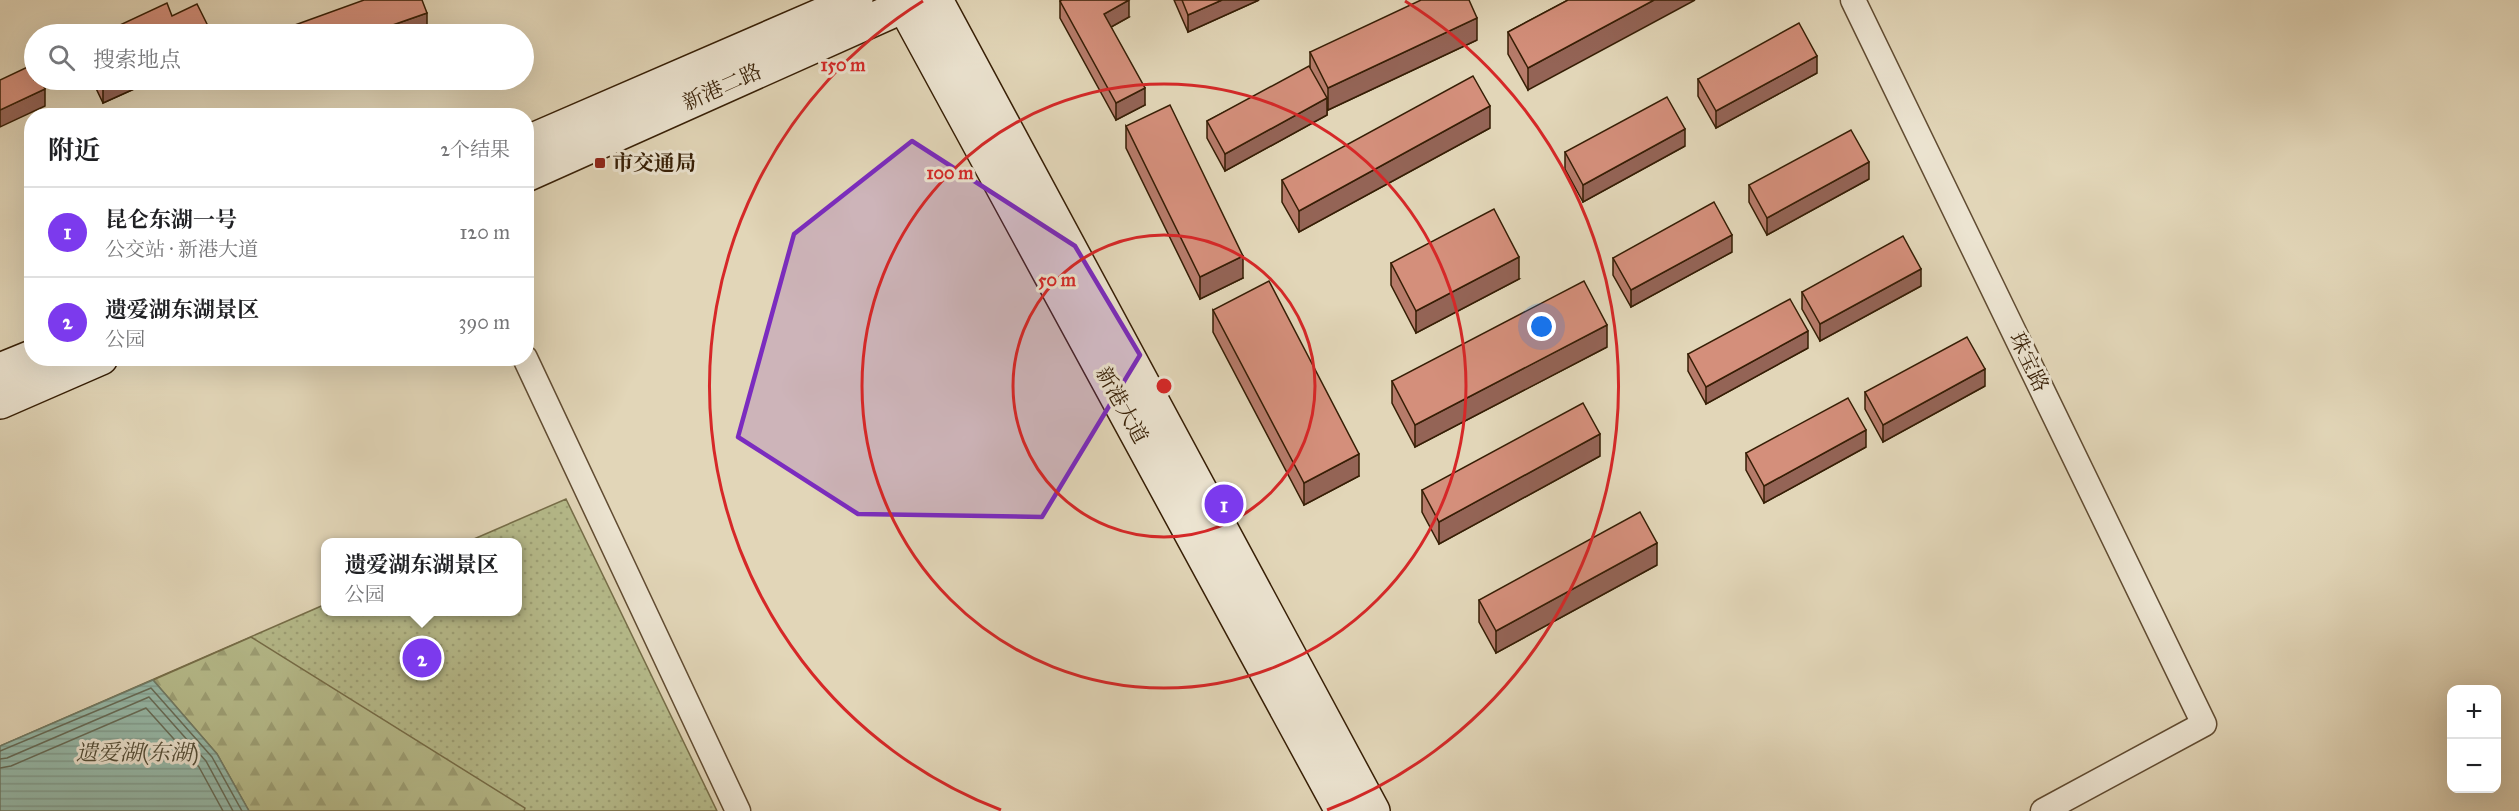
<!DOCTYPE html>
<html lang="zh">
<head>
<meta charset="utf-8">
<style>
	:root { --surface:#fff; --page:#f6f6f6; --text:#202124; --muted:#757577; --line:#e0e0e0; --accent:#7c3aed }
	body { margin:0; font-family:"IM FELL Great Primer","Noto Serif SC",serif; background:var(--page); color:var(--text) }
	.controls { position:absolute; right:18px; bottom:18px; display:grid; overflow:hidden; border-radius:12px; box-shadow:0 6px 24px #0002 }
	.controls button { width:54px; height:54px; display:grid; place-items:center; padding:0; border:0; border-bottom:2px solid var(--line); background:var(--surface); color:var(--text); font:30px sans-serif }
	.you { position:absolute; left:1542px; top:327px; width:21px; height:21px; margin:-15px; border:4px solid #fff; border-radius:50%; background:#1a73e8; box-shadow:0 0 0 9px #1a73e833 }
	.badge { display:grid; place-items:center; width:39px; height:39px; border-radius:50%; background:var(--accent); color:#fff; font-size:20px; font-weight:700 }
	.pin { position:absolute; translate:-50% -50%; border:3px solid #fff; box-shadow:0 2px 6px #0006 }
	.popup { position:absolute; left:321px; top:538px; width:201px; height:78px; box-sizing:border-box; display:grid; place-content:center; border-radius:12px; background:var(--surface); filter:drop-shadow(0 2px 4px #0005); font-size:20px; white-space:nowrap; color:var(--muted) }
	.popup b { font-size:22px; color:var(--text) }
	.popup::after { content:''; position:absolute; left:50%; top:100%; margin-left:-12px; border:12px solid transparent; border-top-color:var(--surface) }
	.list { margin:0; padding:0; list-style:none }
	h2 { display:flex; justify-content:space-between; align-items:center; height:78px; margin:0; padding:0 24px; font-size:26px }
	h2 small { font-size:20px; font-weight:400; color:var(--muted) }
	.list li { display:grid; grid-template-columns:39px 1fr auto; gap:18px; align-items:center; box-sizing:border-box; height:90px; padding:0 24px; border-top:2px solid var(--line) }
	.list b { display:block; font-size:22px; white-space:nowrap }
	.list p { margin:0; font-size:20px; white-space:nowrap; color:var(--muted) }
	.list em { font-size:20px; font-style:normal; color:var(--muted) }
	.icon { flex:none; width:33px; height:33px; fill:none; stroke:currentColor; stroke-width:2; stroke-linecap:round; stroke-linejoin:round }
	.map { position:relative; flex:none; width:2519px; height:811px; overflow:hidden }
	.search { position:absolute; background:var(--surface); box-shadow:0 6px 24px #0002; left:24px; top:24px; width:510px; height:66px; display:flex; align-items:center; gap:15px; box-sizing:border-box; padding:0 21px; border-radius:33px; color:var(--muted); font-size:22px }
	.panel { position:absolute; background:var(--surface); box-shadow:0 6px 24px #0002; left:24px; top:108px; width:510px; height:258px; border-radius:24px }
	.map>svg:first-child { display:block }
	.green { fill:url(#green-dots); stroke:#766e49; stroke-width:1.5 }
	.forest { fill:url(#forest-firs); stroke:#766e49; stroke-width:1.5 }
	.water { fill:url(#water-rules); stroke:#707c68; stroke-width:1.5 }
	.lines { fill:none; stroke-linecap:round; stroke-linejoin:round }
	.shore { stroke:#666c58; stroke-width:1.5 }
	.minor-casing { stroke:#614c32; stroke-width:27 }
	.secondary-casing { stroke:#361e05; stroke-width:36 }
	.minor { stroke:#ece4d1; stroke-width:24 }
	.secondary { stroke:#ece4d1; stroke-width:33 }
	.wall { fill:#b67b6a; stroke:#361e05; stroke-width:1.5 }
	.shaded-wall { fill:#946456; stroke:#361e05; stroke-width:1.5 }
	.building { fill:#d48f7b; stroke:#361e05; stroke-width:1.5 }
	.marked { fill:#7b2cbf; fill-opacity:0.2; stroke:#7b2cbf; stroke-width:4.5; stroke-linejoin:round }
	.ring { fill:none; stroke:#d62828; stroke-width:3 }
	.poi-dot { fill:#8f2418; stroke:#ece4d1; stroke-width:2 }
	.labels { text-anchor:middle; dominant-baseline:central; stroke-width:6; stroke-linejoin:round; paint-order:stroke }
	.street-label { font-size:21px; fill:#361e05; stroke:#ece4d1 }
	.poi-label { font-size:21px; font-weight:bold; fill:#361e05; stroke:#ece4d1; text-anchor:start }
	.water-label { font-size:22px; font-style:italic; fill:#534d37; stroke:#ece4d1 }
	.centre { fill:#d62828; stroke:#ece4d1; stroke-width:3 }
	.ring-label { font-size:18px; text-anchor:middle; font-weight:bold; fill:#d62828; stroke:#ece4d1; stroke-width:6; stroke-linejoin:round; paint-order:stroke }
</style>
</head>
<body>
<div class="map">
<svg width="2519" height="811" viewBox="0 0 2519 811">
	<defs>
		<pattern id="green-dots" width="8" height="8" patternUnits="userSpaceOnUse" patternTransform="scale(1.5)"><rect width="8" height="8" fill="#b7bd8d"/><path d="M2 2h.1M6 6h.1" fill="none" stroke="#9ea278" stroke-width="1.8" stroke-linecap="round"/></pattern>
		<pattern id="forest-firs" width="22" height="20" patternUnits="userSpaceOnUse" patternTransform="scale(1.5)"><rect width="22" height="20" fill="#b7bd8d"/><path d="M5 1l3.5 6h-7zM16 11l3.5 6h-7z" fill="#9ea278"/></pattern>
		<pattern id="water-rules" width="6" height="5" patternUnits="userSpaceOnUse" patternTransform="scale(1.5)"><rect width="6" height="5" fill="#96baaa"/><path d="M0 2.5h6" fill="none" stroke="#829f91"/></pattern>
	</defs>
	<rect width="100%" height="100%" fill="#e2d6b8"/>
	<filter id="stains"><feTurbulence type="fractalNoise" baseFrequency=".00333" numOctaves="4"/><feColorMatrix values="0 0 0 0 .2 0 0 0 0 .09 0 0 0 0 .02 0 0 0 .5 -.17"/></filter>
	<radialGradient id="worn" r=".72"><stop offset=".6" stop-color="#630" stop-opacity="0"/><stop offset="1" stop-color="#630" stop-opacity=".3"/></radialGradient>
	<polygon class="green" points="566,499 717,811 0,811 0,746 326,604 326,612 518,612 518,542 467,542"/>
	<polygon class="forest" points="251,637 525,808 524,811 249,811 217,754 153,680"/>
	<polygon class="water" points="153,680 217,754 249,811 0,811 0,746"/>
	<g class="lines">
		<g class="shore">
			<polyline points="0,751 151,688 212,757 242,811"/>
			<polyline points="0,759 7,758 149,697 206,761 233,811"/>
			<polyline points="0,768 11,766 146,708 199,767 223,811"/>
		</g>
		<g class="minor-casing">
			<g id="minor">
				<polyline points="1853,0 2204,724 2043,811"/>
				<polyline points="525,358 738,811"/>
			</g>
		</g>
		<g class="secondary-casing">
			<g id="secondary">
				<polyline points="901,0 1342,811"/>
				<polyline points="936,0 1373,811"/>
				<polyline points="526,143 856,0"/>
				<polyline points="526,175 917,0"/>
				<polyline points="0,370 32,357"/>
				<polyline points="0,402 101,358"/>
			</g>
		</g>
		<use href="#minor" class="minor"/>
		<use href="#secondary" class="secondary"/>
	</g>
	<g class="wall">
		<polygon points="1174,0 1259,0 1188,32"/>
		<polygon points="1568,0 1528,90 1508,54 1508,32"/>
		<polygon points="1060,1 1129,17 1111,27 1145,105 1116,120 1060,18"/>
		<polygon points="1477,40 1328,110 1327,109 1327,115 1225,171 1207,138 1207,121 1310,68 1310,52"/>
		<polygon points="1817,73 1716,128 1698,96 1698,79"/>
		<polygon points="92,80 154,80 103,103"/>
		<polygon points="1126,126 1243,278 1200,299 1126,148"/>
		<polygon points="1490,128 1299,232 1282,202 1282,180"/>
		<polygon points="1685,146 1583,202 1565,169 1565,152"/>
		<polygon points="1869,179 1767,235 1749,202 1749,185"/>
		<polygon points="1732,252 1631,307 1613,275 1613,258"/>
		<polygon points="1391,263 1519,279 1416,333 1391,285"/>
		<polygon points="1921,286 1820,341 1802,309 1802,292"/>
		<polygon points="1213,310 1359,476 1304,505 1213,332"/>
		<polygon points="1607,347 1415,447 1392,403 1392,381"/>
		<polygon points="1808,348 1706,404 1688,371 1688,354"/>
		<polygon points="1985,386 1883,442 1865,409 1865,392"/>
		<polygon points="1866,447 1764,503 1746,470 1746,453"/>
		<polygon points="1600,456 1439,544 1422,512 1422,490"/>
		<polygon points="1657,565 1496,653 1479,622 1479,600"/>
	</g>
	<g class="shaded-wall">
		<polygon points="1129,0 1129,17 1104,31 1104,14"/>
		<polygon points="1222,0 1259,0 1188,32 1188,15"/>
		<polygon points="1654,0 1695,0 1528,90 1528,68"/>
		<polygon points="427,13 427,30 414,34 367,34"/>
		<polygon points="1477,18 1477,40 1328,110 1328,88"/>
		<polygon points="1817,56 1817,73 1716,128 1716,111"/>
		<polygon points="117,80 154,80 103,103 103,86"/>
		<polygon points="281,80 291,80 281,83"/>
		<polygon points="1145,88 1145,105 1116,120 1116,103"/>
		<polygon points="45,89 45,106 0,127 0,110"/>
		<polygon points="1327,98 1327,115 1225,171 1225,154"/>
		<polygon points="1490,106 1490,128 1299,232 1299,211"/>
		<polygon points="1685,129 1685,146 1583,202 1583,185"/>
		<polygon points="1869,162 1869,179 1767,235 1767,218"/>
		<polygon points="1732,235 1732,252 1631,307 1631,290"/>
		<polygon points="1243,256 1243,278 1200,299 1200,277"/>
		<polygon points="1519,257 1519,279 1416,333 1416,311"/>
		<polygon points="1921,269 1921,286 1820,341 1820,324"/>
		<polygon points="1607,325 1607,347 1415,447 1415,425"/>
		<polygon points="1808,331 1808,348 1706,404 1706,387"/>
		<polygon points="1985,369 1985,386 1883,442 1883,425"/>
		<polygon points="1866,430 1866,447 1764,503 1764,486"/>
		<polygon points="1600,434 1600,456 1439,544 1439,522"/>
		<polygon points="1359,454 1359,476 1304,505 1304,483"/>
		<polygon points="1657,543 1657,565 1496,653 1496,631"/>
	</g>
	<g class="building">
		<polygon points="364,0 422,0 427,13 367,34 270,34"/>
		<polygon points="1062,0 1129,0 1104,14 1145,88 1116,103 1060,1"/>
		<polygon points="1182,0 1222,0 1188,15"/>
		<polygon points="1421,0 1469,0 1477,18 1328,88 1310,52"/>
		<polygon points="1568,0 1654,0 1528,68 1508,32"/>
		<polygon points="167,3 172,16 197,4 212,34 109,34 107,31"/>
		<polygon points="1799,23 1817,56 1716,111 1698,79"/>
		<polygon points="34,64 34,80 41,80 45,89 0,110 0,80"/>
		<polygon points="1309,66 1327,98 1225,154 1207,121"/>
		<polygon points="1473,76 1490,106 1299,211 1282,180"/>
		<polygon points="100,80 117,80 103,86"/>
		<polygon points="1667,97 1685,129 1583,185 1565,152"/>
		<polygon points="1170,105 1243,256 1200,277 1126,126"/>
		<polygon points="1851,130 1869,162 1767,218 1749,185"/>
		<polygon points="1714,202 1732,235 1631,290 1613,258"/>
		<polygon points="1494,209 1519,257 1416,311 1391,263"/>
		<polygon points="1903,236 1921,269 1820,324 1802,292"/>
		<polygon points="1269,281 1359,454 1304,483 1213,310"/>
		<polygon points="1584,281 1607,325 1415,425 1392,381"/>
		<polygon points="1790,299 1808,331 1706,387 1688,354"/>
		<polygon points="1967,337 1985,369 1883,425 1865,392"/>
		<polygon points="1848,398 1866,430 1764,486 1746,453"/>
		<polygon points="1583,403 1600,434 1439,522 1422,490"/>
		<polygon points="1640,512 1657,543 1496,631 1479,600"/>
	</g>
	<path class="marked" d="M 912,141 L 1075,246 L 1140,355 L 1042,517 L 858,514 L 738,437 L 794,234 Z"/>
	<g class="ring">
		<circle cx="1164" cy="386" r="151"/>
		<circle cx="1164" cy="386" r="302"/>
		<path d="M1001 810A454 454 0 0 1 923 1M1405 1A454 454 0 0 1 1327 810"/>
	</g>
	<rect class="poi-dot" x="594" y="157" width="12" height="12" rx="3"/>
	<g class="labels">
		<g class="street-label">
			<text transform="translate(722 87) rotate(-24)">新港二路</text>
			<text transform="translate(2029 362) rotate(64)">珠宝路</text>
			<text transform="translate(1122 405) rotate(61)">新港大道</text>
		</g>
		<g class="poi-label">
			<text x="612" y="163">市交通局</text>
		</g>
		<g class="water-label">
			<text x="137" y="752">遗爱湖(东湖)</text>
		</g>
	</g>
	<circle cx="1164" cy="386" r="9" class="centre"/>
	<g class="ring-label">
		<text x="843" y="71">150 m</text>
		<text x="950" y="179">100 m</text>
		<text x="1057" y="286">50 m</text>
	</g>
	<rect width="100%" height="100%" filter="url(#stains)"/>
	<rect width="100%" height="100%" fill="url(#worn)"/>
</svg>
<div class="controls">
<button>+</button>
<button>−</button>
</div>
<div class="you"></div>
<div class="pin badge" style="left:1224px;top:504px">1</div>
<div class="pin badge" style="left:422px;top:658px">2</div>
<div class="popup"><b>遗爱湖东湖景区</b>公园</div>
<div class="search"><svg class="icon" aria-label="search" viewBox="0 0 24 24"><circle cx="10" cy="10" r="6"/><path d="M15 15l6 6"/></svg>搜索地点</div>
<section class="panel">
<h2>附近<small>2个结果</small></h2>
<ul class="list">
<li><span class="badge">1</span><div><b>昆仑东湖一号</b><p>公交站 · 新港大道</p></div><em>120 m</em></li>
<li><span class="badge">2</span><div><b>遗爱湖东湖景区</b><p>公园</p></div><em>390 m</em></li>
</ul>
</section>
</div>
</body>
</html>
